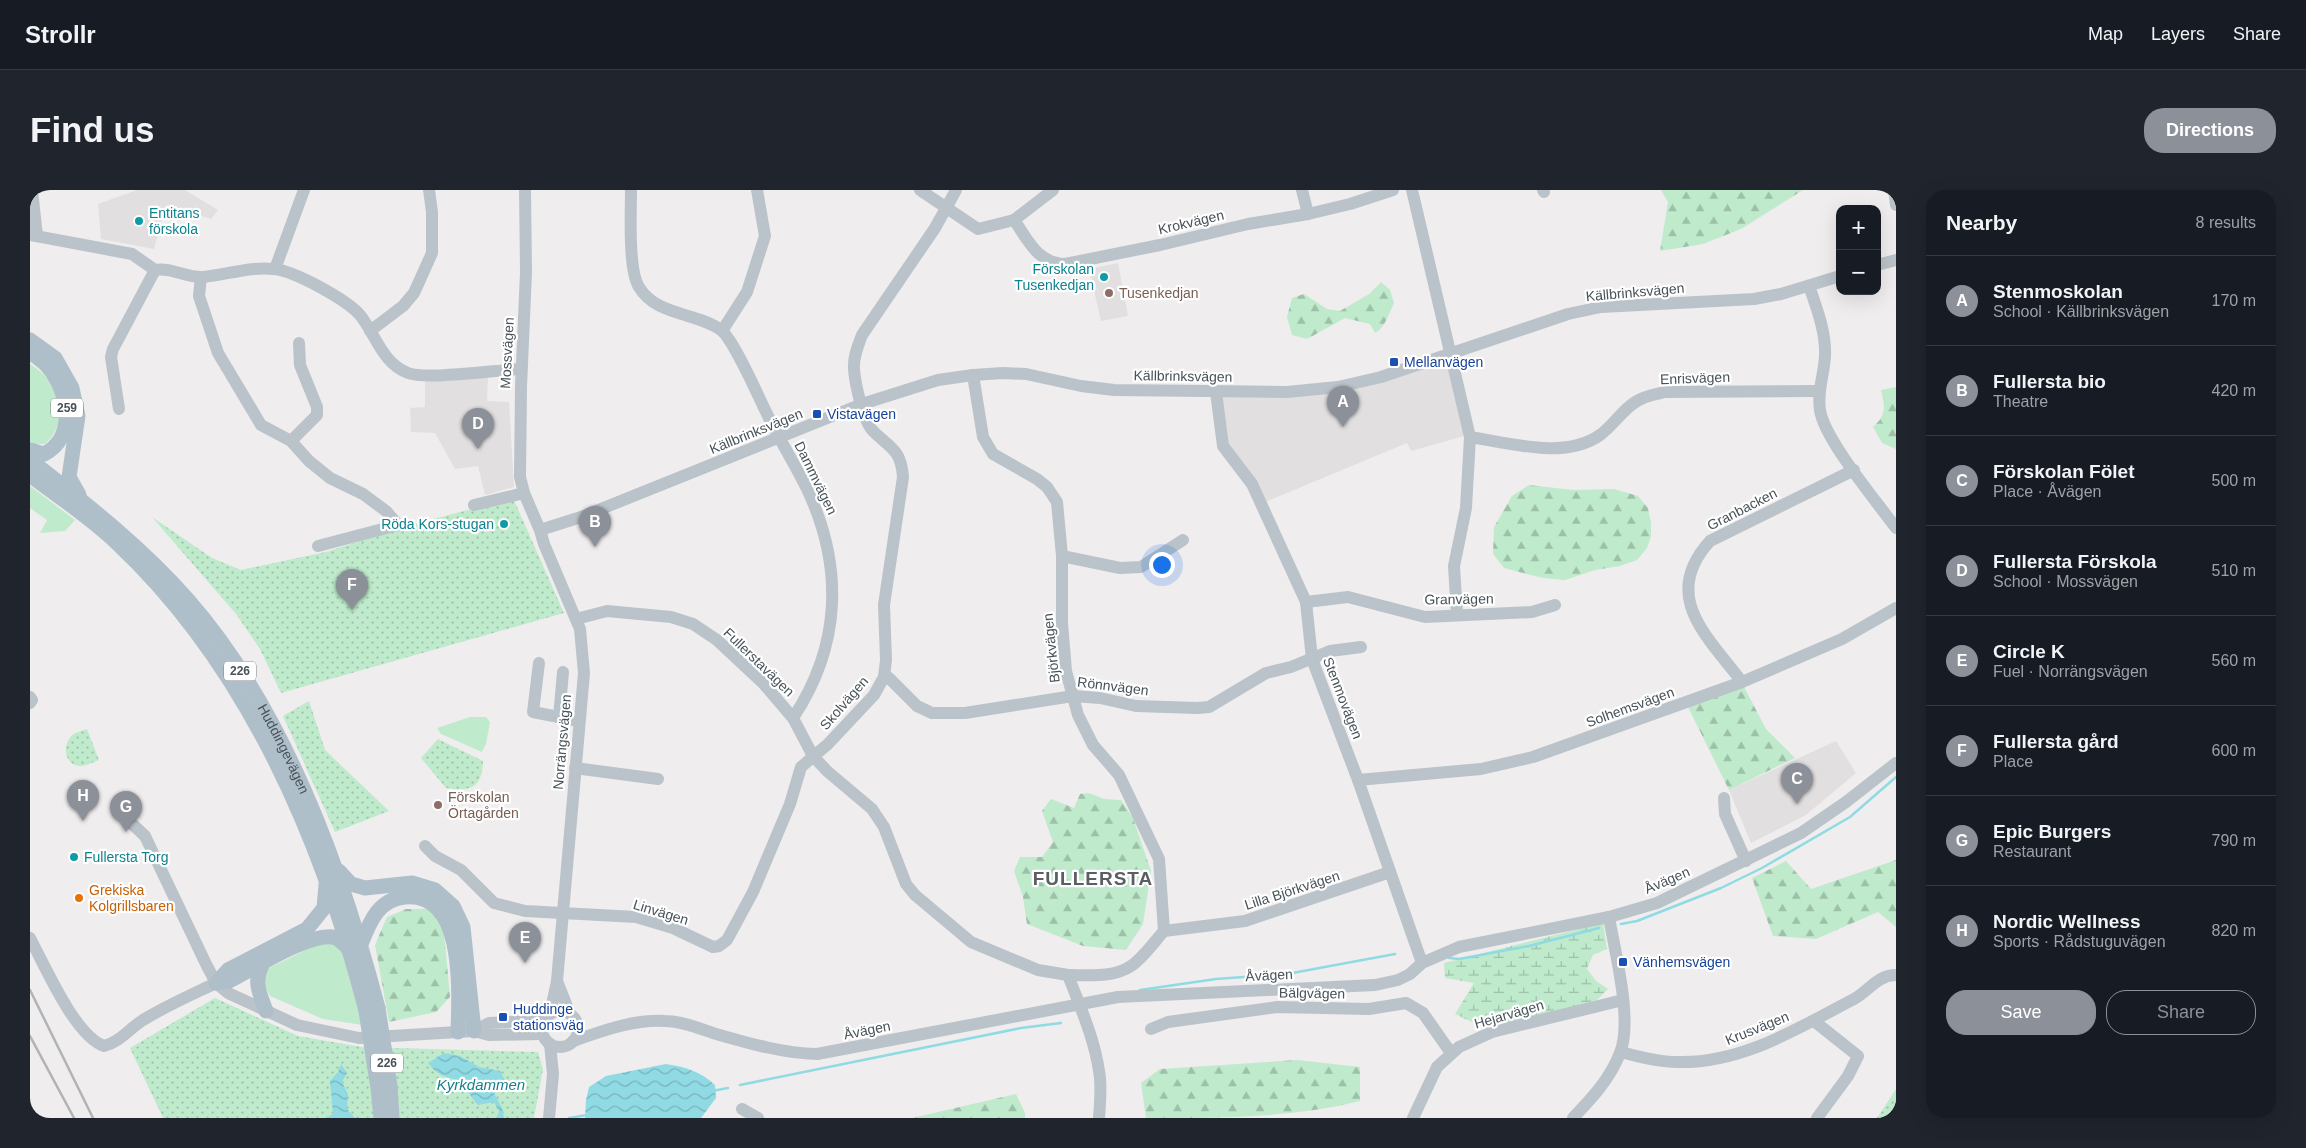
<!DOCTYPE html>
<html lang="en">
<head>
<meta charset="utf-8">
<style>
	:root { --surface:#171b24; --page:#20242c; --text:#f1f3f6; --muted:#9ea1a6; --line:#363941; --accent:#8c9099 }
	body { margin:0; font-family:Arial,sans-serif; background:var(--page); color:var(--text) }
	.controls { position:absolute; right:15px; top:15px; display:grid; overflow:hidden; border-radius:10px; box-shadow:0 5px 20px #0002 }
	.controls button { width:45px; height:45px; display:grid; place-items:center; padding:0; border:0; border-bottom:1px solid var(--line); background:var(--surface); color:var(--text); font:25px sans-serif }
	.you { position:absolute; left:1131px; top:374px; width:18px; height:18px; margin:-12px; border:4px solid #fff; border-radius:50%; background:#1a73e8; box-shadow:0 0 0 8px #1a73e833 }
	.badge { display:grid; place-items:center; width:32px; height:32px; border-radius:50%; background:var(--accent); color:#fff; font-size:16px; font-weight:700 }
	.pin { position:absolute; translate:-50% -41px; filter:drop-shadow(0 1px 2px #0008) }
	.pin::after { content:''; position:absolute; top:26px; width:18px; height:15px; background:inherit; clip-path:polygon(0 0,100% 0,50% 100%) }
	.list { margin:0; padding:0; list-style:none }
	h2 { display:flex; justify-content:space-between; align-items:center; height:65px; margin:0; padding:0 20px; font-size:21px }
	h2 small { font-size:16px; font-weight:400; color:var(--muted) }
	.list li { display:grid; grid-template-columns:32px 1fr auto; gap:15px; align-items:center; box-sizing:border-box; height:90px; padding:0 20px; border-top:1px solid var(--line) }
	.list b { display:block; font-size:19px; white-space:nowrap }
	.list p { margin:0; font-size:16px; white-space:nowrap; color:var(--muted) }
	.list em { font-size:16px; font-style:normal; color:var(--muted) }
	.actions { display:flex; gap:10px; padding:15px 20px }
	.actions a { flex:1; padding:11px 0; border:1px solid var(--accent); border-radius:20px; text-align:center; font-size:18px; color:var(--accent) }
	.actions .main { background:var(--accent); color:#fff }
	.map { position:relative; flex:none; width:1866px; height:928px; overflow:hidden; border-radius:20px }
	header { display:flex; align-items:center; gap:30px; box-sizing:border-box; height:70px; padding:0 25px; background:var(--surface); border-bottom:1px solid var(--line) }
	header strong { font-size:24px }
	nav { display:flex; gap:28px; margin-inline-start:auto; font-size:18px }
	.intro { display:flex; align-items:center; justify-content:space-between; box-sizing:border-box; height:120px; padding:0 30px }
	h1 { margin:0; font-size:35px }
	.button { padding:12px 22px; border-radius:20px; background:var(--accent); color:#fff; font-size:18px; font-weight:700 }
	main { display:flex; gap:30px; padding:0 30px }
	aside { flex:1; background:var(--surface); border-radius:20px; box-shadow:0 5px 20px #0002 }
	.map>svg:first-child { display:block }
	.education { fill:#e1dfdf }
	.grass { fill:#bfeacc }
	.forest { fill:url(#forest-firs) }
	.wetland { fill:url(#wetland-marsh) }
	.park { fill:url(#park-dots) }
	.water { fill:url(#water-waves) }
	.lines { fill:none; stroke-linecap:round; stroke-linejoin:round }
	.stream { stroke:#90dae4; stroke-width:2.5 }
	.minor { stroke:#bac3c9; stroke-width:12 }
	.major { stroke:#afbfca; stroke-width:15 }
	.rail { stroke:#b0b3b7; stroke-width:2.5 }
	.major-bridge { stroke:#afbfca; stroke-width:15 }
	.culture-dot { fill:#0f9aa8; stroke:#fff; stroke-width:2 }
	.education-dot { fill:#8d6e63; stroke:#fff; stroke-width:2 }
	.transit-dot { fill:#1a4fb4; stroke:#fff; stroke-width:2 }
	.food-dot { fill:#e8710a; stroke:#fff; stroke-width:2 }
	.labels { text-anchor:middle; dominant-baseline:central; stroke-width:4.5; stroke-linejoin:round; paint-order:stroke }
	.shield { fill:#fff; stroke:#7e868b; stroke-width:1 }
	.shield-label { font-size:12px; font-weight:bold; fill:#475259 }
	.culture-label { font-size:14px; fill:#0d838f; stroke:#fff; text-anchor:start }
	.street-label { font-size:14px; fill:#475259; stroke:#fff }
	.education-label { font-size:14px; fill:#785e54; stroke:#fff; text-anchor:start }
	.transit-label { font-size:14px; fill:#164399; stroke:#fff; text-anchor:start }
	.food-label { font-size:14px; fill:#c56008; stroke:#fff; text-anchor:start }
	.water-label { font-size:15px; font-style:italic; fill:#177f8d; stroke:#fff }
	.district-label { font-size:19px; font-weight:bold; letter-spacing:1px; fill:#5b5e62; stroke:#fff }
</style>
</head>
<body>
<header>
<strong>Strollr</strong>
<nav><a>Map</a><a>Layers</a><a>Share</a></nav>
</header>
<div class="intro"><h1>Find us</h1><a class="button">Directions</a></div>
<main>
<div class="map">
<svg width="1866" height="928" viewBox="0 0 1866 928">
	<defs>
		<pattern id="forest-firs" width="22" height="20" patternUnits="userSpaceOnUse" patternTransform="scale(1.25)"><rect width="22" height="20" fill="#bfeacc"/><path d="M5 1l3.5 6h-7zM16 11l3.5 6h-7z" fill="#9dc0a9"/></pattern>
		<pattern id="wetland-marsh" width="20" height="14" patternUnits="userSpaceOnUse" patternTransform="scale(1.25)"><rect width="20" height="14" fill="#bfeacc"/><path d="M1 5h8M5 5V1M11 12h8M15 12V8" fill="none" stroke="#9dc0a9"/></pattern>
		<pattern id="park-dots" width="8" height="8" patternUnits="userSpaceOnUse" patternTransform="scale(1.25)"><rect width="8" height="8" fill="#bfeacc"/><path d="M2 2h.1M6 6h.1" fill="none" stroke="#9dc0a9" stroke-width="1.8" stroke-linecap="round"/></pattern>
		<pattern id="water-waves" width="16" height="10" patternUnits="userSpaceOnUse" patternTransform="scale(1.25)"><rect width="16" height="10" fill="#90dae4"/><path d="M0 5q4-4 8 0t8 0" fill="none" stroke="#77b3bc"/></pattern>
	</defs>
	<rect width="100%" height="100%" fill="#f0edee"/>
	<g class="education">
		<polygon points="107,0 155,0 188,20 181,29 136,15 124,59 71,49 68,14"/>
		<polygon points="1088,73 1098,126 1071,131 1059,79"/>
		<polygon points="1417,162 1438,245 1381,261 1377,253 1228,315 1192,251 1185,205 1285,203"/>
		<polygon points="458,186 457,211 479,212 484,297 455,305 448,276 425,279 405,243 381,242 380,218 395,217 395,191"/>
		<polygon points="1806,551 1826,583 1776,625 1721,653 1699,600"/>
	</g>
	<g class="grass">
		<path d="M 0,174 C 29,191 43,229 15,254 L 0,254 Z"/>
		<polygon points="0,296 45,330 35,341 10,343 17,330 0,318"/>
		<polygon points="440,527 456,527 460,532 456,554 452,562 411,544 407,538"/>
		<polygon points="290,753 305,753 314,763 333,835 293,829 240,806 233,792 237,779"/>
	</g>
	<g class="forest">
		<polygon points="1631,0 1773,0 1711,39 1673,54 1630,61 1638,12"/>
		<path d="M 1351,92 L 1360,100 L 1364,113 C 1359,123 1355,138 1345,143 L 1340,134 L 1315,128 L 1277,149 L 1262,145 L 1257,127 L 1262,108 L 1274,104 L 1297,119 L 1310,121 L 1339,104 Z"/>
		<path d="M 1866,197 L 1866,259 L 1852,253 L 1843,237 C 1857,225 1855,216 1851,200 Z"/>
		<polygon points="1499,295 1543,300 1584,299 1608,306 1618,318 1621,333 1621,346 1617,358 1607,370 1590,376 1565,380 1535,390 1513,388 1474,378 1463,364 1464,337 1482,306"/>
		<polygon points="1713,495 1736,539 1765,568 1699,600 1658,517"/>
		<polygon points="1059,603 1074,609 1091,610 1103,628 1121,681 1113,734 1096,760 1053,756 997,734 993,707 984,681 990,667 1012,667 1023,652 1012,621 1021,609 1044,618 1050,604"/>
		<polygon points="1866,670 1866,737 1848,722 1786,749 1743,746 1722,688 1756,671 1781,699"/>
		<polygon points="376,719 401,719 414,743 420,807 406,822 359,832 345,755 357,727"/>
		<path d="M 1267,870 L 1330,877 L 1330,911 C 1262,928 1187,928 1116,928 L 1111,893 L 1130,879 Z"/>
		<polygon points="986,904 995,923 995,928 882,928"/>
	</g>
	<polygon class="wetland" points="1573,733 1577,759 1563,765 1557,779 1566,791 1578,799 1567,810 1459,840 1425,824 1444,793 1415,788 1414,773"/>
	<g class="park">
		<polygon points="483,308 534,423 251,503 230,459 206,424 122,327 182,368 211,380 296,362 373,337"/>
		<polygon points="279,511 295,560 359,621 305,642 253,526"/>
		<path d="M 57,539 L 69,570 C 63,572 56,576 50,576 C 34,575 32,555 42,545 C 46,542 52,541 57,539 Z"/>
		<path d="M 408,549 L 453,571 C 452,598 441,602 416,598 L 391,568 Z"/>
		<polygon points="185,808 268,846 332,857 508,862 513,879 504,928 133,928 100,858"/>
		<polygon points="1866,899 1866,928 1847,928"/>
	</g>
	<g class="water">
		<path d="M 414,863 L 430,866 L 449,877 L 470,881 L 478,896 L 464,903 L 472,918 L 474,928 L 467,928 L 469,921 L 464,912 L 448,915 C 443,910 435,896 431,893 C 417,885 409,888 398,873 Z"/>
		<polygon points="311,874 317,883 312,892 318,904 317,919 325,928 295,928 303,924 300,891 308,882"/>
		<path d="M 636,874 C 655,877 670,881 685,895 L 686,908 L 671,928 L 555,928 L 556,910 L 559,897 L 576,886 Z"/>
	</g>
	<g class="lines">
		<g class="stream">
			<polyline points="1591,734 1607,731 1691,698 1732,678 1820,627 1866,587"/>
			<polyline points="1419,768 1429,769 1499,756 1569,738"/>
			<polyline points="1110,800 1186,789 1257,784 1365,764"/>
			<polyline points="710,895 991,838 1031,833"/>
			<polyline points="682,901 698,898"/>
			<polyline points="539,928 557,925"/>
		</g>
		<g class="minor">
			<polyline points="2,0 7,46"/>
			<polyline points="495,0 496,82 491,197 490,287 494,303 510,340 514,354 550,439 554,483 527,791 520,824"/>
			<path d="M 601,0 C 601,22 598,80 609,97 C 626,126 666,122 691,140 C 704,150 729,208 738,226 C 750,251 765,274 777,299 C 814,377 811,456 763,528"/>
			<polyline points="890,0 948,39 984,30 1023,0"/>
			<polyline points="1272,0 1278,24"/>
			<polyline points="1382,0 1440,247 1436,318 1424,376 1427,425"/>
			<polyline points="1513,0 1514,2"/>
			<polyline points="1864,0 1866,15"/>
			<path d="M 984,30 C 999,51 1007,73 1035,74 L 1130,55 L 1218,34 L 1278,24 L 1320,14 L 1363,0"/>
			<path d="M 0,45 L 102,64 L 125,80 C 142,77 156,88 173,87 C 196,85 221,76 244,79 C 265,81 317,110 330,125 C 346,145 352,173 378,183 C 397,190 467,180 491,179"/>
			<polyline points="1847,75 1866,70"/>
			<polyline points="245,79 274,0"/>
			<polyline points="171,87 169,106 188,163 231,235 261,251 279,271 300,288 333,304 356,321 368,335 288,356"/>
			<path d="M 1779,96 C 1787,119 1796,142 1795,166 C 1794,185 1787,201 1790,220 C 1794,249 1847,312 1866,338"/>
			<polyline points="340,141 373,116 384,103 402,63 402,22 399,0"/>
			<polyline points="692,141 717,102 735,46 727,0"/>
			<polyline points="943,185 953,247 963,264 1007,289 1017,297 1027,312 1032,366 1032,433 1036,481 1048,525 1063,555 1089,585 1129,669 1134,741"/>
			<polyline points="1186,202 1193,256 1222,294 1276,412 1282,469 1328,590 1392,773"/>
			<polyline points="89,219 81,167 83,159 125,80"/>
			<path d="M 1440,247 C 1480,253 1535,270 1570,245 C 1581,237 1589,225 1600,216 C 1610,207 1622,205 1635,202 L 1789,201"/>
			<polyline points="261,251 287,225 287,217 270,175 269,153"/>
			<polyline points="444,315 494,303"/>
			<polyline points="510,340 551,327 832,214 908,190 943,185 973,183 996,184 1051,196 1084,200 1257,202 1308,197 1351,187 1538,124 1571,117 1724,109 1751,104 1810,86"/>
			<polyline points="1032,366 1090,378 1111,377 1153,350"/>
			<polyline points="1276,412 1318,407 1395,427 1502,422 1525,415"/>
			<path d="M 546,429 L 577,421 L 641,427 L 663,434 L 687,450 L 733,493 L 763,528 L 783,566 L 797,581 L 842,619 L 854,637 L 876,694 L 885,705 L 941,752 L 1008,780 L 1038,785 C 1050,817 1064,847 1069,881 C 1072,896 1070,913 1069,928"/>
			<polyline points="509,473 503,522 549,531"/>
			<polyline points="854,487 859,488 887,516 902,523 935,523 1043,506 1070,508 1106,516 1167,518 1179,517 1236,483 1261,477 1300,461 1331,457"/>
			<path d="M 1712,492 C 1677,446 1630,406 1680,351 L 1824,280"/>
			<polyline points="0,507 2,510 0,513"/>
			<polyline points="529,527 533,482"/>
			<polyline points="545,578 628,589"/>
			<polyline points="1328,590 1451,579 1503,567 1712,492 1812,449 1866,418"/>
			<polyline points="1694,608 1695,624 1716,671"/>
			<polyline points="99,631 115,646 176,774 186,793 198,803 267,835 329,848 444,841 459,845 512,844"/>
			<path d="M 395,656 L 405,666 L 431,680 L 464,713 L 495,721 L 606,727 L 643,738 L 683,757 L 689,756 L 697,750 L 723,702 L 760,614 L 771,577 L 798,554 L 844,505 L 854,487 L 856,470 L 854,415 L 873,287 C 871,259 860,258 843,241 C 833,231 825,193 824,179 C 823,167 828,156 832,145 L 905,38 L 926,0"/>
			<path d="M 0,748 C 15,776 45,846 74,856 C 90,852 99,839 113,830 C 136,816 161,805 186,793"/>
			<path d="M 1038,785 C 1059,785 1083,788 1101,776 C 1113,768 1124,752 1134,741 L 1215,731 L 1360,682"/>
			<polyline points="527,791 540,824"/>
			<circle cx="530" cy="839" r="18"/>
			<polyline points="1784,831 1828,866 1818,886 1787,928"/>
			<polyline points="1121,839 1138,832 1247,817 1339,819 1376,813 1393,823 1421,863"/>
			<polyline points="444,841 459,833 500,831 516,828"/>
			<path d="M 543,851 C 572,841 604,829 635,831 C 651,831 668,838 683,843 C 718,853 751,863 787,864 L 1088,807 L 1345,795 L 1368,790 L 1380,784 L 1392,773 L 1429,757 L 1579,727 L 1627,713 L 1771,643 L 1816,612 L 1866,573"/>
			<path d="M 1591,862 C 1609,867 1628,872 1647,872 C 1712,874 1768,838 1824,809 C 1839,801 1847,785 1866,785"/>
			<polyline points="712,919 728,928"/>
			<polyline points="519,928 523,884 520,854"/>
			<polyline points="1383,928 1407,877 1429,857 1462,842 1593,810"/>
			<path d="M 1543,928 C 1562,908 1580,889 1590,863 C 1603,830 1585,763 1579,727"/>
		</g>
		<g class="major">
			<polyline points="0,150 25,168 42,198 48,226 39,287 49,305"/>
			<path d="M 0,162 C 6,167 13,171 18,177 C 39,202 47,247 14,264 L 0,260"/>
			<path id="s1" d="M 0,270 C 55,313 112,357 158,410 C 253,518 312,680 348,818"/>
			<path d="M 0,285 C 29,307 61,328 87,353 C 218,476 292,649 336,821"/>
			<polyline points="309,681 321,694 335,698 382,693 405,700 423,716 433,737 444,841"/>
			<path d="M 331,754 C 340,731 349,709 375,707 C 436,701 429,803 428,842"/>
			<path d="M 232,775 C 223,792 230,804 236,821"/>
			<polyline points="186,793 198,780 277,739 294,718 296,695"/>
			<path d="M 186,793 L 199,791 C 223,779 278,743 303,747 C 311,749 316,756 321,762"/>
		</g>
		<g class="rail">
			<polyline points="0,800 63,928"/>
			<polyline points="0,846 44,928"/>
		</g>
		<g class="major-bridge">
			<polyline points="348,818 360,896 362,928"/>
			<polyline points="336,821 348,898 351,928"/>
		</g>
	</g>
	<g class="culture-dot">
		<circle cx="109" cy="31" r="5"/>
		<circle cx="1074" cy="87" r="5"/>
		<circle cx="474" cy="334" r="5"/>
		<circle cx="44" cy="667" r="5"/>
	</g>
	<g class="education-dot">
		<circle cx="1079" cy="103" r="5"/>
		<circle cx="408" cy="615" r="5"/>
	</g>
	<g class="transit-dot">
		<rect x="1359" y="167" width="10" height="10" rx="2.5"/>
		<rect x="782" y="219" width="10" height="10" rx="2.5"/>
		<rect x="1588" y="767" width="10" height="10" rx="2.5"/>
		<rect x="468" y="822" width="10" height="10" rx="2.5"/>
	</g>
	<circle class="food-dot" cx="49" cy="708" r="5"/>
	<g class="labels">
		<g class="shield">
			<rect x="21" y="208.5" width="32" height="19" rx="4"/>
			<rect x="194" y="471.5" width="32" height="19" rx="4"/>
			<rect x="341" y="863.5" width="32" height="19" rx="4"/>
		</g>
		<g class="shield-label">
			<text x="37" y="218">259</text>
			<text x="210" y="481">226</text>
			<text x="357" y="873">226</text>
		</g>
		<g class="culture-label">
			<text x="119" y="23">Entitans<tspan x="119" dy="16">förskola</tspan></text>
			<text x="1064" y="79" text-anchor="end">Förskolan<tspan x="1064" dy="16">Tusenkedjan</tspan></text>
			<text x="464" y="334" text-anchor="end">Röda Kors-stugan</text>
			<text x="54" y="667">Fullersta Torg</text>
		</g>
		<g class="street-label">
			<text transform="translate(1161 32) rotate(-13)">Krokvägen</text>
			<text transform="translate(1605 102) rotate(-5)">Källbrinksvägen</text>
			<text transform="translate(477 163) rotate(-87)">Mossvägen</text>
			<text transform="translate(1153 186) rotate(1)">Källbrinksvägen</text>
			<text transform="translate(1665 188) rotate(-2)">Enrisvägen</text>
			<text transform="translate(726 241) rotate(-22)">Källbrinksvägen</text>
			<text transform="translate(786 288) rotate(64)">Dammvägen</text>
			<text transform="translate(1712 319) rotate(-27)">Granbacken</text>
			<text transform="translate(1429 409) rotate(-1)">Granvägen</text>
			<text transform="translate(1021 458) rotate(-96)">Björkvägen</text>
			<text transform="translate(729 472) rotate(44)">Fullerstavägen</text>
			<text transform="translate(1083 496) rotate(7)">Rönnvägen</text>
			<text transform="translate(1313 508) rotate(69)">Stenmovägen</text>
			<text transform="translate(814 513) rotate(-49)">Skolvägen</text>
			<text transform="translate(1600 517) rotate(-20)">Solhemsvägen</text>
			<text transform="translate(532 552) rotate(-85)">Norrängsvägen</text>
			<text stroke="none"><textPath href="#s1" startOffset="389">Huddingevägen</textPath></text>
			<text transform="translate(1637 690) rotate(-23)">Åvägen</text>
			<text transform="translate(1262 700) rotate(-18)">Lilla Björkvägen</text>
			<text transform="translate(631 722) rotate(17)">Linvägen</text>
			<text transform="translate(1239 785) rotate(-3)">Åvägen</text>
			<text transform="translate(1282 803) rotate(1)">Bälgvägen</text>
			<text transform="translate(1479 824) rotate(-16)">Hejarvägen</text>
			<text transform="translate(1727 838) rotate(-22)">Krusvägen</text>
			<text transform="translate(837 840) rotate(-11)">Åvägen</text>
		</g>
		<g class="education-label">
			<text x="1089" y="103">Tusenkedjan</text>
			<text x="418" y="607">Förskolan<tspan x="418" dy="16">Örtagården</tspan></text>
		</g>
		<g class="transit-label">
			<text x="1374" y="172">Mellanvägen</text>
			<text x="797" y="224">Vistavägen</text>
			<text x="1603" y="772">Vänhemsvägen</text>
			<text x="483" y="819">Huddinge<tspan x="483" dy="16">stationsväg</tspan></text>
		</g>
		<g class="food-label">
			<text x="59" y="700">Grekiska<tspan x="59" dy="16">Kolgrillsbaren</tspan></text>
		</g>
		<g class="water-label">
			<text x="451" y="894">Kyrkdammen</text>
		</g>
		<g class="district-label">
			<text x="1063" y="688">FULLERSTA</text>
		</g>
	</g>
</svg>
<div class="controls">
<button>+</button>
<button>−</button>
</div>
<div class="you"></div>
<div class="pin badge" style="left:1313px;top:237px">A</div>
<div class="pin badge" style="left:565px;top:357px">B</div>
<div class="pin badge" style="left:1767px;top:614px">C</div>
<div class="pin badge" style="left:448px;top:259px">D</div>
<div class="pin badge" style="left:495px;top:773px">E</div>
<div class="pin badge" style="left:322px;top:420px">F</div>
<div class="pin badge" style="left:96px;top:642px">G</div>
<div class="pin badge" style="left:53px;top:631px">H</div>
</div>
<aside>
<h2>Nearby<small>8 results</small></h2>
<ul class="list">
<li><span class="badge">A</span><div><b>Stenmoskolan</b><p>School · Källbrinksvägen</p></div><em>170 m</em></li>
<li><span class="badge">B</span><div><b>Fullersta bio</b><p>Theatre</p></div><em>420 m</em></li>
<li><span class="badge">C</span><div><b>Förskolan Fölet</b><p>Place · Åvägen</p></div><em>500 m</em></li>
<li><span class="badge">D</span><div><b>Fullersta Förskola</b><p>School · Mossvägen</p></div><em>510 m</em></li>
<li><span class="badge">E</span><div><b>Circle K</b><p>Fuel · Norrängsvägen</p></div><em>560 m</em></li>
<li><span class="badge">F</span><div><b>Fullersta gård</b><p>Place</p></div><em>600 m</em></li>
<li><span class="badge">G</span><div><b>Epic Burgers</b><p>Restaurant</p></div><em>790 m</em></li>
<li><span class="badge">H</span><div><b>Nordic Wellness</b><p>Sports · Rådstuguvägen</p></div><em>820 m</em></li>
</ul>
<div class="actions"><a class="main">Save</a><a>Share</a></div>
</aside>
</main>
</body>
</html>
